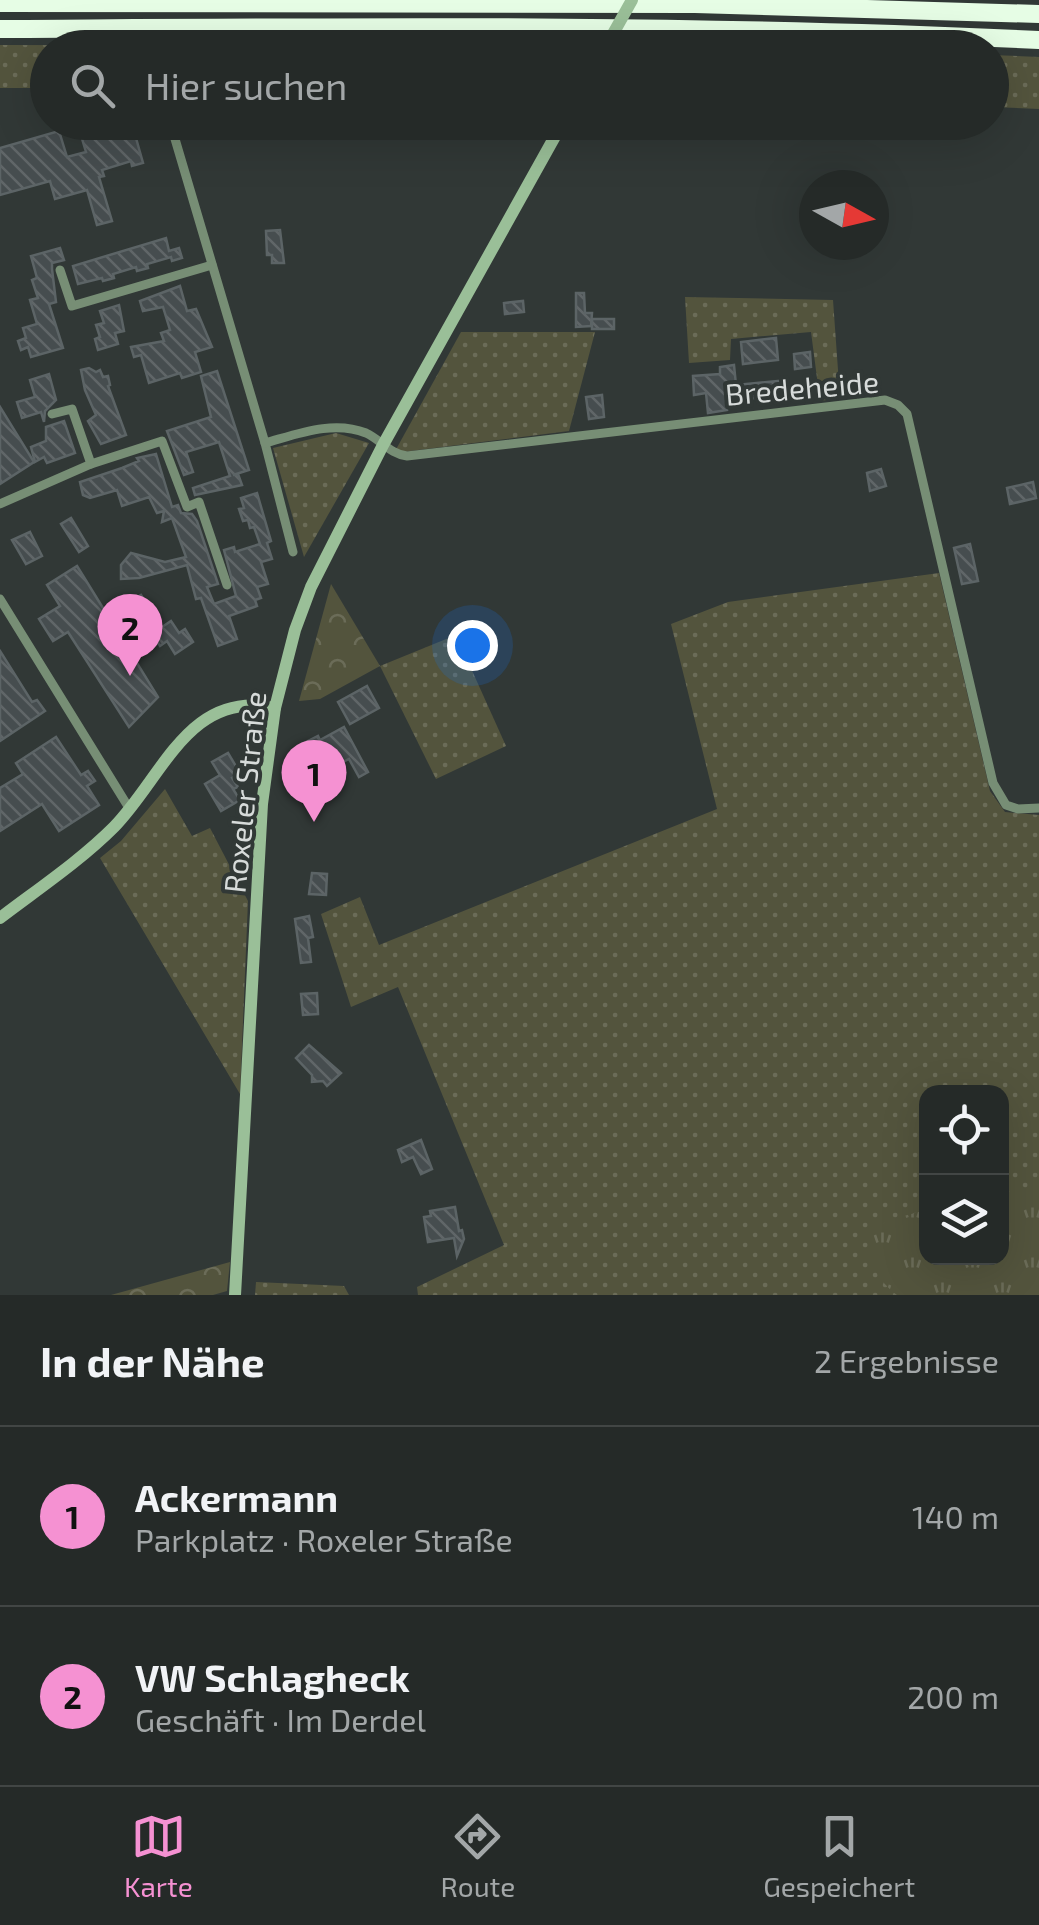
<!DOCTYPE html>
<html lang="de">
<head>
<meta charset="utf-8">
<style>
	:root { --surface:#252a28; --page:#313634; --text:#f1f3f6; --muted:#a3a7a8; --line:#424645; --accent:#f591d2 }
	body { margin:0; font-family:"Exo 2",sans-serif; background:var(--page); color:var(--text) }
	.controls { position:absolute; right:30px; bottom:30px; display:grid; overflow:hidden; border-radius:20px; box-shadow:0 10px 40px #0002 }
	.controls button { width:90px; height:90px; display:grid; place-items:center; padding:0; border:0; border-bottom:2px solid var(--line); background:var(--surface); color:var(--text); font:50px sans-serif }
	.compass { position:absolute; left:799px; top:170px; width:90px; height:90px; border-radius:50%; background:var(--surface); box-shadow:0 10px 40px #0002; rotate:98deg }
	.you { position:absolute; left:472px; top:645px; width:35px; height:35px; margin:-25px; border:8px solid #fff; border-radius:50%; background:#1a73e8; box-shadow:0 0 0 15px #1a73e833 }
	.badge { display:grid; place-items:center; width:65px; height:65px; border-radius:50%; background:var(--accent); color:#111; font-size:32px; font-weight:700 }
	.pin { position:absolute; translate:-50% -82px; filter:drop-shadow(0 2px 5px #0008) }
	.pin::after { content:''; position:absolute; top:52px; width:35px; height:30px; background:inherit; clip-path:polygon(0 0,100% 0,50% 100%) }
	.list { margin:0; padding:0; list-style:none }
	h2 { display:flex; justify-content:space-between; align-items:center; height:130px; margin:0; padding:0 40px; font-size:42px }
	h2 small { font-size:32px; font-weight:400; color:var(--muted) }
	.list li { display:grid; grid-template-columns:65px 1fr auto; gap:30px; align-items:center; box-sizing:border-box; height:180px; padding:0 40px; border-top:2px solid var(--line) }
	.list b { display:block; font-size:38px; white-space:nowrap }
	.list p { margin:0; font-size:32px; white-space:nowrap; color:var(--muted) }
	.list em { font-size:32px; font-style:normal; color:var(--muted) }
	.icon { flex:none; width:55px; height:55px; fill:none; stroke:currentColor; stroke-width:2; stroke-linecap:round; stroke-linejoin:round }
	.map { position:relative; flex:none; width:1039px; height:1295px; overflow:hidden }
	.search { position:absolute; background:var(--surface); box-shadow:0 10px 40px #0002; left:30px; right:30px; top:30px; height:110px; display:flex; align-items:center; gap:25px; box-sizing:border-box; padding:0 35px; border-radius:55px; color:var(--muted); font-size:38px }
	.sheet { height:490px; background:var(--surface) }
	nav { display:flex; justify-content:space-around; align-items:center; box-sizing:border-box; height:140px; border-top:2px solid var(--line); background:var(--surface); font-size:28px; color:var(--muted) }
	nav a { display:grid; justify-items:center; gap:5px }
	nav .on { color:var(--accent) }
	.map>svg:first-child { display:block }
	.grass { fill:url(#grass-dots); fill-rule:evenodd }
	.forest { fill:url(#forest-crowns) }
	.park { fill:url(#park-tufts) }
	.building { fill:url(#building-back-hatch); stroke:#5c6466; stroke-width:2.5 }
	.lines { fill:none; stroke-linecap:round; stroke-linejoin:round }
	.street { stroke:#778e75; stroke-width:9 }
	.secondary { stroke:#9abf98; stroke-width:12 }
	.highway { stroke:#e6fde5; stroke-width:18 }
	.secondary-bridge { stroke:#9abf98; stroke-width:12 }
	.labels { text-anchor:middle; dominant-baseline:central; stroke-width:8; stroke-linejoin:round; paint-order:stroke }
	.street-label { font-size:30px; fill:#d7dbda; stroke:#313836 }
</style>
</head>
<body>
<div class="map">
<svg width="1039" height="1295" viewBox="0 0 1039 1295">
	<defs>
		<pattern id="grass-dots" width="8" height="8" patternUnits="userSpaceOnUse" patternTransform="scale(2.5)"><rect width="8" height="8" fill="#53543d"/><path d="M2 2h.1M6 6h.1" fill="none" stroke="#6b6c58" stroke-width="1.8" stroke-linecap="round"/></pattern>
		<pattern id="forest-crowns" width="20" height="18" patternUnits="userSpaceOnUse" patternTransform="scale(2.5)"><rect width="20" height="18" fill="#53543d"/><path d="M2 6a3 3 0 1 1 6 0M12 15a3 3 0 1 1 6 0" fill="none" stroke="#6b6c58"/></pattern>
		<pattern id="park-tufts" width="24" height="20" patternUnits="userSpaceOnUse" patternTransform="scale(2.5)"><rect width="24" height="20" fill="#53543d"/><path d="M3 7l-1-3M5 7V3M7 7l1-3M15 17l-1-3M17 17v-4M19 17l1-3" fill="none" stroke="#6b6c58"/></pattern>
		<pattern id="building-back-hatch" width="6" height="6" patternUnits="userSpaceOnUse" patternTransform="scale(2.5)"><rect width="6" height="6" fill="#464d4f"/><path d="M-1 5l2 2M0 0l6 6M5-1l2 2" fill="none" stroke="#606668"/></pattern>
	</defs>
	<rect width="100%" height="100%" fill="#313836"/>
	<g class="grass">
		<polygon points="0,45 588,46 48,48 47,88 0,88"/>
		<polygon points="992,55 1039,57 1039,109 992,107"/>
		<polygon points="685,297 833,300 840,398 820,401 811,332 731,339 730,360 689,363"/>
		<polygon points="461,332 595,332 569,431 394,453"/>
		<polygon points="336,433 369,443 304,557 273,448"/>
		<path d="M 939,573 L 990,791 L 1005,812 L 1039,815 L 1039,1295 L 418,1295 L 417,1287 L 504,1245 L 398,987 L 351,1007 L 321,914 L 360,897 L 379,945 L 717,809 L 671,624 L 728,602 ZM 926,1092 L 1002,1092 L 1002,1258 L 926,1258 Z"/>
		<polygon points="456,635 506,746 436,779 380,666"/>
		<polygon points="165,789 192,836 210,828 248,901 240,1094 100,858 121,841"/>
		<polygon points="256,1282 344,1286 349,1295 255,1295"/>
	</g>
	<g class="forest">
		<polygon points="331,584 380,666 320,699 299,701"/>
		<polygon points="230,1262 227,1291 213,1295 111,1295"/>
	</g>
	<path class="park" d="M 1039,1185 L 1039,1295 L 897,1295 C 877,1280 860,1254 874,1228 L 889,1220 L 926,1210 L 926,1258 L 1002,1258 L 1002,1193 Z"/>
	<g class="building">
		<polygon points="77,122 93,122 96,133 132,124 143,163 132,166 131,161 102,170 104,176 99,177 112,221 97,225 87,190 55,199 50,181 0,195 0,148 59,131 67,157 86,152"/>
		<polygon points="280,230 284,263 272,263 272,255 267,255 266,231"/>
		<polygon points="166,238 169,251 179,248 182,258 172,261 171,257 147,264 148,268 137,271 136,267 113,274 114,278 103,281 102,278 78,284 73,266"/>
		<polygon points="60,248 64,260 52,263 52,269 56,302 49,304 63,348 31,357 28,347 21,350 18,341 26,338 23,328 37,324 30,300 38,298 32,280 37,278 31,256"/>
		<polygon points="180,286 187,311 196,309 212,347 195,352 201,372 182,378 180,373 149,383 141,355 134,357 131,347 164,341 161,333 170,330 163,307 143,311 140,301"/>
		<polygon points="576,293 584,293 585,313 592,313 591,326 576,327"/>
		<polygon points="523,301 524,312 505,314 504,303"/>
		<polygon points="119,305 124,331 115,333 118,344 98,350 95,339 100,337 96,325 104,323 100,311"/>
		<rect x="592" y="319" width="22" height="10"/>
		<polygon points="776,338 778,360 743,364 741,342"/>
		<polygon points="810,352 811,367 795,369 794,354"/>
		<polygon points="734,365 736,385 787,380 788,395 726,401 727,410 708,413 706,393 694,395 693,376 720,374 720,367"/>
		<polygon points="89,368 96,372 100,370 103,377 108,376 110,385 108,386 126,435 101,444 88,421 96,415 85,390 81,370"/>
		<polygon points="217,371 249,470 233,475 238,474 242,485 195,495 193,488 230,476 219,442 186,452 193,472 184,475 167,431 211,417 201,376"/>
		<polygon points="49,374 56,400 45,411 44,422 41,412 22,418 17,402 35,397 30,380"/>
		<polygon points="602,395 604,417 589,419 586,397"/>
		<polygon points="0,407 34,462 0,484"/>
		<polygon points="64,421 75,453 47,463 44,457 35,462 31,447 46,441 46,427"/>
		<polygon points="156,454 172,507 178,505 181,513 192,514 197,521 218,584 207,587 214,604 236,596 224,550 234,547 235,552 260,544 254,527 250,528 248,520 243,521 239,509 244,508 241,498 257,493 271,541 267,543 272,559 261,562 268,584 257,587 261,598 255,600 257,606 229,616 237,639 218,646 201,598 196,599 187,565 139,578 121,579 121,565 131,553 165,562 186,557 172,518 162,522 164,511 157,513 149,497 122,506 117,490 90,498 83,495 80,482 122,468 139,461 137,458"/>
		<polygon points="881,469 886,486 870,491 867,473"/>
		<polygon points="1033,482 1036,498 1010,504 1007,488"/>
		<polygon points="71,518 88,546 79,552 61,524"/>
		<polygon points="30,532 42,556 26,564 12,540"/>
		<polygon points="970,544 978,581 962,584 954,548"/>
		<polygon points="77,566 158,697 129,727 68,632 53,641 39,619 60,606 47,585"/>
		<polygon points="141,595 162,627 171,621 179,633 185,629 193,642 175,654 167,641 160,646 131,601"/>
		<polygon points="0,651 32,702 37,700 45,711 0,741"/>
		<polygon points="367,686 379,708 350,724 338,702"/>
		<polygon points="344,727 368,772 359,777 349,759 323,772 331,787 317,794 302,766 313,760 304,743 318,736 320,740"/>
		<polygon points="56,737 81,775 88,771 95,781 87,786 99,805 59,831 42,804 0,831 0,788 23,774 16,763"/>
		<polygon points="228,753 240,773 232,778 238,787 233,789 240,800 221,811 205,784 220,775 212,762"/>
		<polygon points="312,873 327,874 326,895 309,894"/>
		<polygon points="309,916 313,937 308,938 311,962 301,963 295,919"/>
		<polygon points="317,993 318,1014 303,1015 301,994"/>
		<polygon points="309,1045 341,1073 327,1086 323,1081 312,1082 312,1075 296,1058"/>
		<polygon points="421,1140 432,1169 421,1174 413,1157 402,1162 398,1150"/>
		<polygon points="455,1207 459,1231 462,1230 464,1239 457,1256 454,1238 428,1242 424,1217 431,1216 430,1211"/>
	</g>
	<g class="lines">
		<g class="street">
			<polyline points="170,122 265,443 293,552"/>
			<polyline points="60,270 72,306 212,265"/>
			<polyline points="52,414 72,409 91,464"/>
			<path d="M 265,443 C 298,434 333,420 366,433 C 381,440 390,454 407,456 L 885,400 L 898,405 L 907,414 L 993,783 L 1006,805 L 1018,809 L 1039,808"/>
			<polyline points="0,504 91,464 162,441 187,507 199,502 227,585"/>
			<polyline points="0,599 129,808"/>
		</g>
		<g class="secondary">
			<path d="M 0,918 C 38,889 80,861 114,827 C 163,777 189,689 275,708"/>
			<polyline points="235,1295 262,804 275,708 295,630 311,587 383,445 563,122"/>
		</g>
		<g class="highway">
			<polyline points="0,3 695,4 1039,14"/>
			<path d="M 0,29 C 346,27 693,23 1039,40"/>
		</g>
		<polyline class="secondary-bridge" points="605,48 632,0"/>
	</g>
	<g class="labels">
		<g class="street-label">
			<text transform="translate(802 387) rotate(-5)">Bredeheide</text>
			<text transform="translate(244 792) rotate(-84)">Roxeler Straße</text>
		</g>
	</g>
</svg>
<div class="controls">
<button><svg class="icon" aria-label="locate" viewBox="0 0 24 24"><circle cx="12" cy="12" r="6"/><path d="M12 2v4M12 18v4M2 12h4M18 12h4"/></svg></button>
<button><svg class="icon" aria-label="layers" viewBox="0 0 24 24"><path d="M12 4l9 5-9 5-9-5zM3 14l9 5 9-5"/></svg></button>
</div>
<svg class="compass" viewBox="-18 -18 36 36"><path d="M0-13l5 13h-10z" fill="#e53935"/><path d="M0 13l5-13h-10z" fill="#a3a7a8"/></svg>
<div class="you"></div>
<div class="pin badge" style="left:314px;top:822px">1</div>
<div class="pin badge" style="left:130px;top:676px">2</div>
<div class="search"><svg class="icon" aria-label="search" viewBox="0 0 24 24"><circle cx="10" cy="10" r="6"/><path d="M15 15l6 6"/></svg>Hier suchen</div>
</div>
<section class="sheet">
<h2>In der Nähe<small>2 Ergebnisse</small></h2>
<ul class="list">
<li><span class="badge">1</span><div><b>Ackermann</b><p>Parkplatz · Roxeler Straße</p></div><em>140 m</em></li>
<li><span class="badge">2</span><div><b>VW Schlagheck</b><p>Geschäft · Im Derdel</p></div><em>200 m</em></li>
</ul>
</section>
<nav>
<a class="on"><svg class="icon" aria-label="map" viewBox="0 0 24 24"><path d="M3 6l6-2 6 2 6-2v14l-6 2-6-2-6 2zM9 4v14M15 6v14"/></svg>Karte</a>
<a><svg class="icon" aria-label="directions" viewBox="0 0 24 24"><path d="M12 3l9 9-9 9-9-9zM9 14v-3h6M13 9l2 2-2 2"/></svg>Route</a>
<a><svg class="icon" aria-label="saved" viewBox="0 0 24 24"><path d="M7 4h10v16l-5-4-5 4z"/></svg>Gespeichert</a>
</nav>
</body>
</html>
